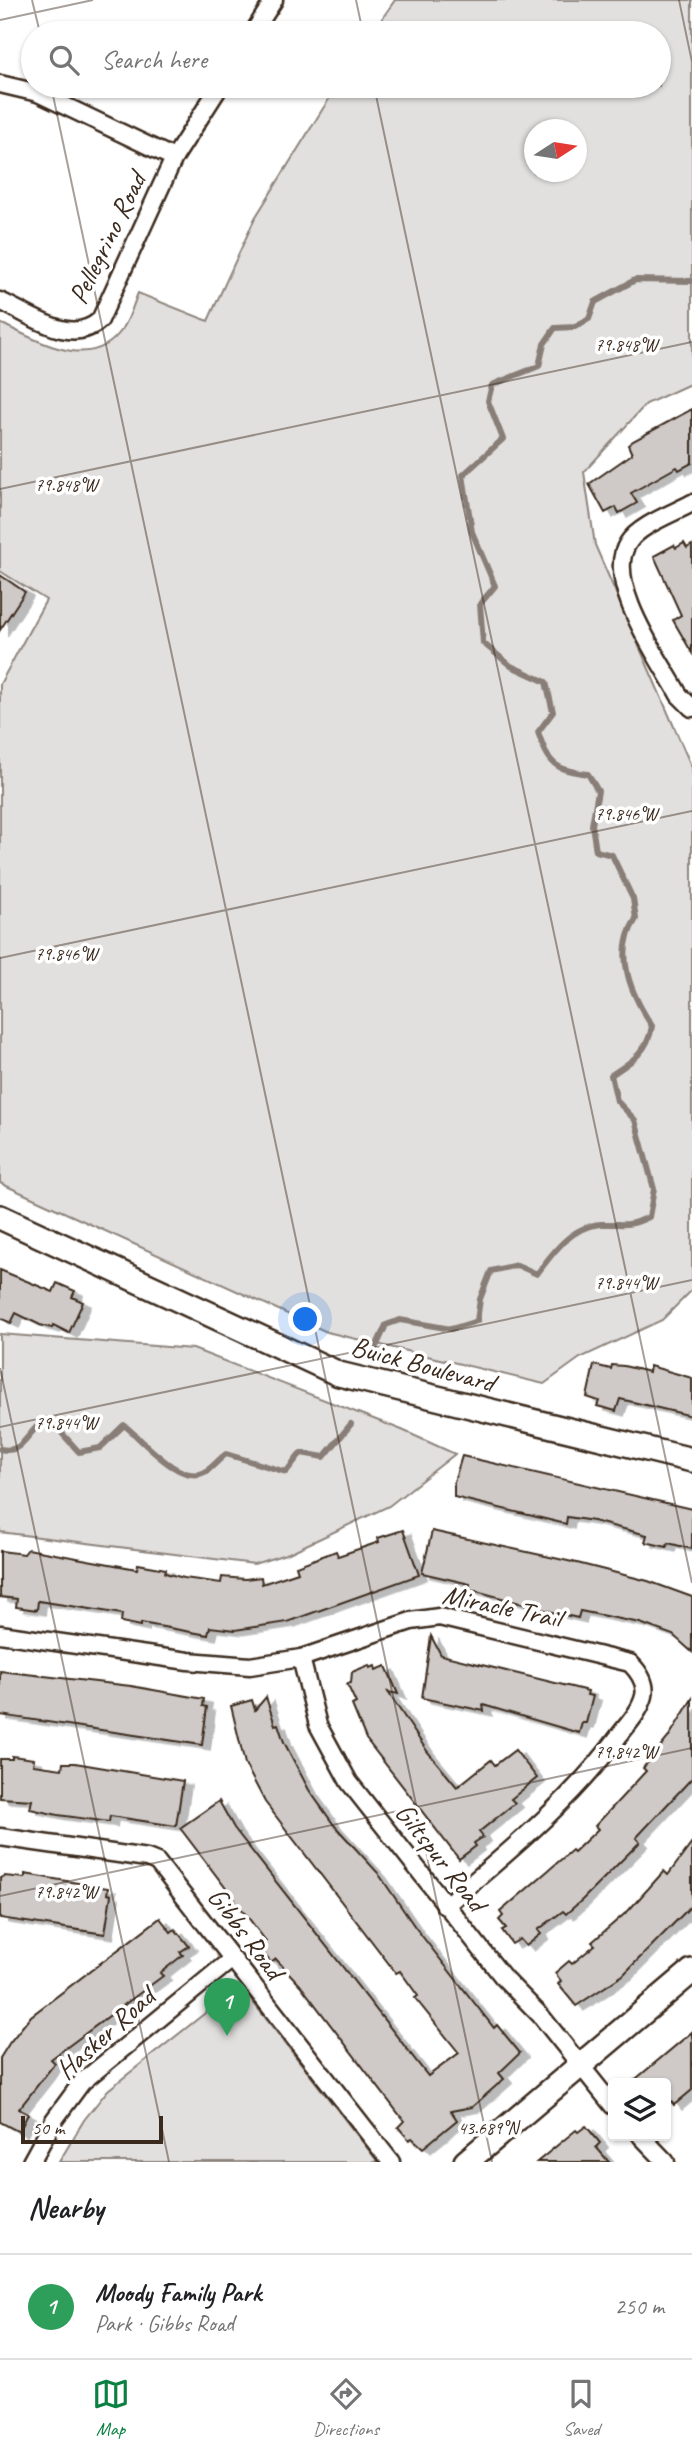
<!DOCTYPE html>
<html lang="en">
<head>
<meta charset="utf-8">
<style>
	:root { --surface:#fff; --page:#f6f6f6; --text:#202124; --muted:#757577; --line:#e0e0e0; --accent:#0b8043 }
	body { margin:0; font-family:Caveat,sans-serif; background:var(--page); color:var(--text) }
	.controls { position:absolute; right:21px; bottom:21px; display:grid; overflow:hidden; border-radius:7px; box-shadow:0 2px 5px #0004 }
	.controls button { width:63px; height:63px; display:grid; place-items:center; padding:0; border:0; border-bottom:2px solid var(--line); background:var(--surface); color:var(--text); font:35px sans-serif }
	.compass { position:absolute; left:524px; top:119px; width:63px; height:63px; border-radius:50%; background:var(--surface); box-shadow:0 2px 5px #0004; rotate:78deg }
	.scale { position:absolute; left:21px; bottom:18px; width:142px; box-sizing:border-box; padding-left:7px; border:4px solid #3b2a1e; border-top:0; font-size:19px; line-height:24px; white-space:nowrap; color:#3b2a1e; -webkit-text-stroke:5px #fff; paint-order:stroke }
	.you { position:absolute; left:306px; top:1320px; width:24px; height:24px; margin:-18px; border:5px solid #fff; border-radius:50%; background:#1a73e8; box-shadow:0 0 0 10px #1a73e833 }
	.badge { display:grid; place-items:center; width:46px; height:46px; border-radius:50%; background:var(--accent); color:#fff; font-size:23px; font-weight:700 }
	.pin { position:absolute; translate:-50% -58px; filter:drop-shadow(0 2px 4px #0008) }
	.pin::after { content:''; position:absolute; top:37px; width:24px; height:21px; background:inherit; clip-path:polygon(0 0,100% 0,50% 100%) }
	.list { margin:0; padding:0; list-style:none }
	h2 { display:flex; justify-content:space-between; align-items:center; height:91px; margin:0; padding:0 28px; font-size:30px }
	h2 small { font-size:23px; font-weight:400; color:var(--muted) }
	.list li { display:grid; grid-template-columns:46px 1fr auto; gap:21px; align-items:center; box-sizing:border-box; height:105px; padding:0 28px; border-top:2px solid var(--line) }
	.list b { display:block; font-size:26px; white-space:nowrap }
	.list p { margin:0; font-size:23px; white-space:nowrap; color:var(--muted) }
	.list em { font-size:23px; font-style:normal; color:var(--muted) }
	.icon { flex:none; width:38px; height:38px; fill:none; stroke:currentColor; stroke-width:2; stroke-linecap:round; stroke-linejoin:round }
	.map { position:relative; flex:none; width:692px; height:2162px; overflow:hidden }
	.search { position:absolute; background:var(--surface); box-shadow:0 2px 5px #0004; left:21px; right:21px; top:21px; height:77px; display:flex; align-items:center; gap:18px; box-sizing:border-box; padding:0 24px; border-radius:38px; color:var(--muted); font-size:26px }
	.sheet { height:196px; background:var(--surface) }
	nav { display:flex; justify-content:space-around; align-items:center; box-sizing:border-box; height:98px; border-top:2px solid var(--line); background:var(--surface); font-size:19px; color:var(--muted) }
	nav a { display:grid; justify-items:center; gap:4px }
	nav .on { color:var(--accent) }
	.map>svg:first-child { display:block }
	.green { fill:#e2e0de; stroke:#8e857e; stroke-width:2; fill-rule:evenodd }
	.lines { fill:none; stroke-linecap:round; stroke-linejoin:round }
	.stream { stroke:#887e77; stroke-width:6 }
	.building { fill:#cfcac7; stroke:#3b2a1e; stroke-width:2; filter:url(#shadow) }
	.street-casing { stroke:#3b2a1e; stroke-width:21 }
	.secondary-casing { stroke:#3b2a1e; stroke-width:28 }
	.street { stroke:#fff; stroke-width:16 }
	.secondary { stroke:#fff; stroke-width:23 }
	.ticks { fill:none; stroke:#3b2a1e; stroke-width:2; stroke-opacity:0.45 }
	.labels { text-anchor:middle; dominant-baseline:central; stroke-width:7; stroke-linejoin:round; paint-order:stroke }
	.street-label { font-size:28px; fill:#3b2a1e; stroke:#fff }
	.ticks-label { font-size:18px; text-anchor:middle; fill:#3b2a1e; stroke:#fff; stroke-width:7; stroke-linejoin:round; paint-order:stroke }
</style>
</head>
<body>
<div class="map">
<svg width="692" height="2162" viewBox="0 0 692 2162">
	<defs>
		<filter id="shadow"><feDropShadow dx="8" dy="4.5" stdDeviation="0" flood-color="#0004"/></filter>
	</defs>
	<rect width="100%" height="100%" fill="#fff"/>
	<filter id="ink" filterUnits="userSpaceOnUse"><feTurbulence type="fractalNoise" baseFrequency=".0143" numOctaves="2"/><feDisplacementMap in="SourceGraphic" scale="14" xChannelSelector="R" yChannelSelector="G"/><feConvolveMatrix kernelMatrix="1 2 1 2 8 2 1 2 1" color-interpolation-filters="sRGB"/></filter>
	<g filter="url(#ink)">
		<g class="green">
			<path d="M 395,0 L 692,0 L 692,383 L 646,404 L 584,472 L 595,545 L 692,768 L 692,1290 L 662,1320 L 580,1358 L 544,1384 L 327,1332 L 0,1183 L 0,684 L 46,600 L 0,571 L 0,323 C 37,340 92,375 123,328 C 130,318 133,305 138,293 L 208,321 L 255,218 L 337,86 L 659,86 L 659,33 L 372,33 ZM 534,130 L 576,130 L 576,172 L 534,172 Z"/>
			<polygon points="0,1334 193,1349 402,1430 455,1454 389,1506 289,1553 254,1564 0,1532"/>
			<polygon points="238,1987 245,1992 378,2162 59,2162 84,2120 108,2090"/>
		</g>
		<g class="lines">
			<g class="stream">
				<path d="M 376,1347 L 386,1325 L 400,1320 L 451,1329 L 477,1321 L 480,1299 L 491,1271 L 517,1265 L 537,1274 C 553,1252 572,1226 601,1224 C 625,1223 625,1228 649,1217 L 654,1189 L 635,1120 L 617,1101 L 611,1075 C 631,1062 648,1052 652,1026 C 631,994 613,954 636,919 L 633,899 L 612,855 L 596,851 L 592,825 L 598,791 L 588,774 C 554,770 549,764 538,732 L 553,712 L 546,682 L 511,666 L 483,643 L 480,604 L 495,586 L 472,532 L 463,475 L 503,439 L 488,401 L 492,385 L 539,366 L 544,344 L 555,328 L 575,327 L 589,319 L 595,302 L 635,280 L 692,281"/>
				<path d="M 0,1449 C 26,1455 26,1428 49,1419 L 79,1452 L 100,1448 L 124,1425 C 142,1439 180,1486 205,1472 C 212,1468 219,1459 226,1454 L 286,1472 L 301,1453 L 324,1457 L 351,1424"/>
			</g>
		</g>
		<g class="building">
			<polygon points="692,409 692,463 679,470 677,467 631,493 637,503 619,513 616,507 605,513 589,484 632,454 628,445 633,441"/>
			<polygon points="684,543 687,548 692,545 692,653 673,620 681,615 654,556 674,545 676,548"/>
			<polygon points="0,575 25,592 0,630"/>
			<polygon points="0,1270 53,1292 57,1283 75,1291 72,1297 83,1302 69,1333 53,1325 52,1328 40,1325 16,1313 11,1323 0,1318"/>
			<polygon points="594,1365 611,1369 612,1365 624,1366 649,1372 650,1366 692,1378 692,1416 620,1399 616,1411 597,1406 599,1401 587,1397"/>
			<polygon points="462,1456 692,1509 692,1549 668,1543 667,1547 645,1542 647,1535 593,1521 567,1517 566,1524 454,1497 454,1482"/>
			<polygon points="403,1530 419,1575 287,1622 235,1630 210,1627 208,1635 141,1623 141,1626 121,1622 122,1614 97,1610 38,1601 37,1610 16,1607 17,1599 0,1597 0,1551 24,1554 28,1549 137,1569 138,1564 166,1569 165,1573 184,1578 221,1583 222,1577 245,1579 261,1577 262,1584 298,1572 296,1566 336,1551 338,1556 379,1542 378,1538"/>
			<polygon points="432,1531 577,1563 648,1581 692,1597 692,1652 673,1635 640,1623 580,1611 578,1618 552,1612 469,1589 470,1584 422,1573"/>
			<polygon points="431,1636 441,1655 588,1691 587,1695 593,1696 586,1723 582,1723 579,1733 483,1705 484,1711 422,1698"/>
			<polygon points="369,1665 370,1668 375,1666 376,1670 386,1666 398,1694 388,1692 427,1751 457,1787 491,1760 495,1765 515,1750 537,1778 511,1799 515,1803 479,1832 483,1837 474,1843 476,1846 459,1859 366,1739 352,1705 356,1703 347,1684 351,1683 352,1672"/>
			<polygon points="0,1671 131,1686 204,1699 203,1706 207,1707 202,1745 0,1715"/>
			<polygon points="266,1697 275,1725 278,1724 284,1742 309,1790 334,1825 378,1873 415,1927 494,2028 497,2025 520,2053 499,2073 504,2079 472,2107 451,2111 457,2120 423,2148 412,2138 409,2140 398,2127 404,2121 300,1985 276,1959 271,1963 259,1947 266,1941 180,1828 219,1801 234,1828 428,2076 459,2053 415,1998 418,1996 400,1971 396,1973 265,1802 245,1764 231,1706 252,1700 255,1710"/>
			<polygon points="692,1699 692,1778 636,1838 640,1842 582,1900 566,1914 563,1911 538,1930 541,1934 526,1946 520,1939 512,1944 502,1930 506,1928 499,1920 503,1916 500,1912 572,1850 574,1852 598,1829 595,1826 646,1771 643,1768 668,1738"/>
			<polygon points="12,1756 34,1759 33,1765 62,1769 63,1763 75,1763 183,1781 176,1826 110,1816 109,1822 58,1815 30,1809 32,1800 0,1798 0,1759 12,1759"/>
			<polygon points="692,1843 692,1905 623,1975 576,2006 558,1984 561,1981 555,1973 569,1961 572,1964 595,1945 592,1942 629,1910 664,1871 668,1875"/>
			<polygon points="25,1874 108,1888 107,1894 111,1895 105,1934 0,1918 0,1878 4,1876 25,1878"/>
			<polygon points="160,1918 171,1932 175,1929 189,1946 180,1952 183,1955 160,1973 163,1976 51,2059 55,2063 19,2109 28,2114 19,2132 0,2122 0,2058 10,2042 31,2016"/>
			<polygon points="692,2032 692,2090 674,2105 666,2095 666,2083 631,2083"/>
			<polygon points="586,2126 600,2143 596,2147 609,2162 537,2162 576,2130 578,2132"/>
		</g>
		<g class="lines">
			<g class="street-casing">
				<g id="street">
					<polyline points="253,33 274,0"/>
					<polyline points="0,84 38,93 174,158"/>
					<path d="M 0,301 C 31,315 71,347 100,320 L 174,158 L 220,86"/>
					<path d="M 692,503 C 674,513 639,525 628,543 C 603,581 660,660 679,695 L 692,708"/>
					<path d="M 0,1634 L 188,1661 L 250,1666 L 301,1658 L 411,1621 L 439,1617 L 630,1663 C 639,1672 647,1683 644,1696 C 640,1712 627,1725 618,1737 C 569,1803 507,1853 445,1906"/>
					<polyline points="301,1658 318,1725 349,1782 503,1977 541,2016 613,2106"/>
					<polyline points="0,1837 147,1858 157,1862 391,2162"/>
					<polyline points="641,2136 666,2162"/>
					<polyline points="31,2162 54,2120 82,2082 232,1959"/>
				</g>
			</g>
			<g class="secondary-casing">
				<g id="secondary">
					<polyline points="0,1217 339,1374 692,1460"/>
					<polyline points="466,2162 692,1971"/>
				</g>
			</g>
			<use href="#street" class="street"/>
			<use href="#secondary" class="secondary"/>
		</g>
	</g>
	<path class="ticks" d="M 32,0 L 40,33M 356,0 L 363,33M 679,0 L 692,62M 0,20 L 93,0M 51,86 L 492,2162M 374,86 L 692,1583M 0,489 L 692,342M 0,958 L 692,811M 0,1368 L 169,2162M 0,1427 L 692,1280M 0,1896 L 692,1748"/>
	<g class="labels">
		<g class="street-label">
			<text transform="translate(107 238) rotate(-64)">Pellegrino Road</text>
			<text transform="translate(423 1364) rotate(15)">Buick Boulevard</text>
			<text transform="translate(502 1606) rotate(12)">Miracle Trail</text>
			<text transform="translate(441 1857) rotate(52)">Giltspur Road</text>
			<text transform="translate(246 1933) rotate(53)">Gibbs Road</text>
			<text transform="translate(105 2033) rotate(-42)">Hasker Road</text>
		</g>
	</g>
	<g class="ticks-label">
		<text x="626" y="351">79.848°W</text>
		<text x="66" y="491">79.848°W</text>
		<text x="626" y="820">79.846°W</text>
		<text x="66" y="960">79.846°W</text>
		<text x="626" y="1289">79.844°W</text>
		<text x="66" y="1429">79.844°W</text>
		<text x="626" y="1758">79.842°W</text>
		<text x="66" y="1898">79.842°W</text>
		<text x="488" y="2134">43.689°N</text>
	</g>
</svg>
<div class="controls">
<button><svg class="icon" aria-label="layers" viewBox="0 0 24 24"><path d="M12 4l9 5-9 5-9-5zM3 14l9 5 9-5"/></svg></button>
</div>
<svg class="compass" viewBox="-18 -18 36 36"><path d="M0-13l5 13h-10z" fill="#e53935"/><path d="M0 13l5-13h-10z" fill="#757577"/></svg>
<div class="scale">50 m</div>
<div class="you"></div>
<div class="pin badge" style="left:227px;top:2036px;background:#2e9e5b">1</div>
<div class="search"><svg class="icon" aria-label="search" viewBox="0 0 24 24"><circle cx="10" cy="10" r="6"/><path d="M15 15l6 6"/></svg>Search here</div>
</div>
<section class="sheet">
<h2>Nearby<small></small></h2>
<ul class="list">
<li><span class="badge" style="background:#2e9e5b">1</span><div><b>Moody Family Park</b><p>Park · Gibbs Road</p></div><em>250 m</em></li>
</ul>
</section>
<nav>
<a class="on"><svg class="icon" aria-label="map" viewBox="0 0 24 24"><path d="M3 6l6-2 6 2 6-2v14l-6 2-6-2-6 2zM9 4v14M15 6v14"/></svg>Map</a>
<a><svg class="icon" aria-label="directions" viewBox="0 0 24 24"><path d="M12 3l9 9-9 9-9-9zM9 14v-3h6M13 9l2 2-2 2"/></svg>Directions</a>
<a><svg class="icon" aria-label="saved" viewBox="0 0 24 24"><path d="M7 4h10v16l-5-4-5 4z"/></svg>Saved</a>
</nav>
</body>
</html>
